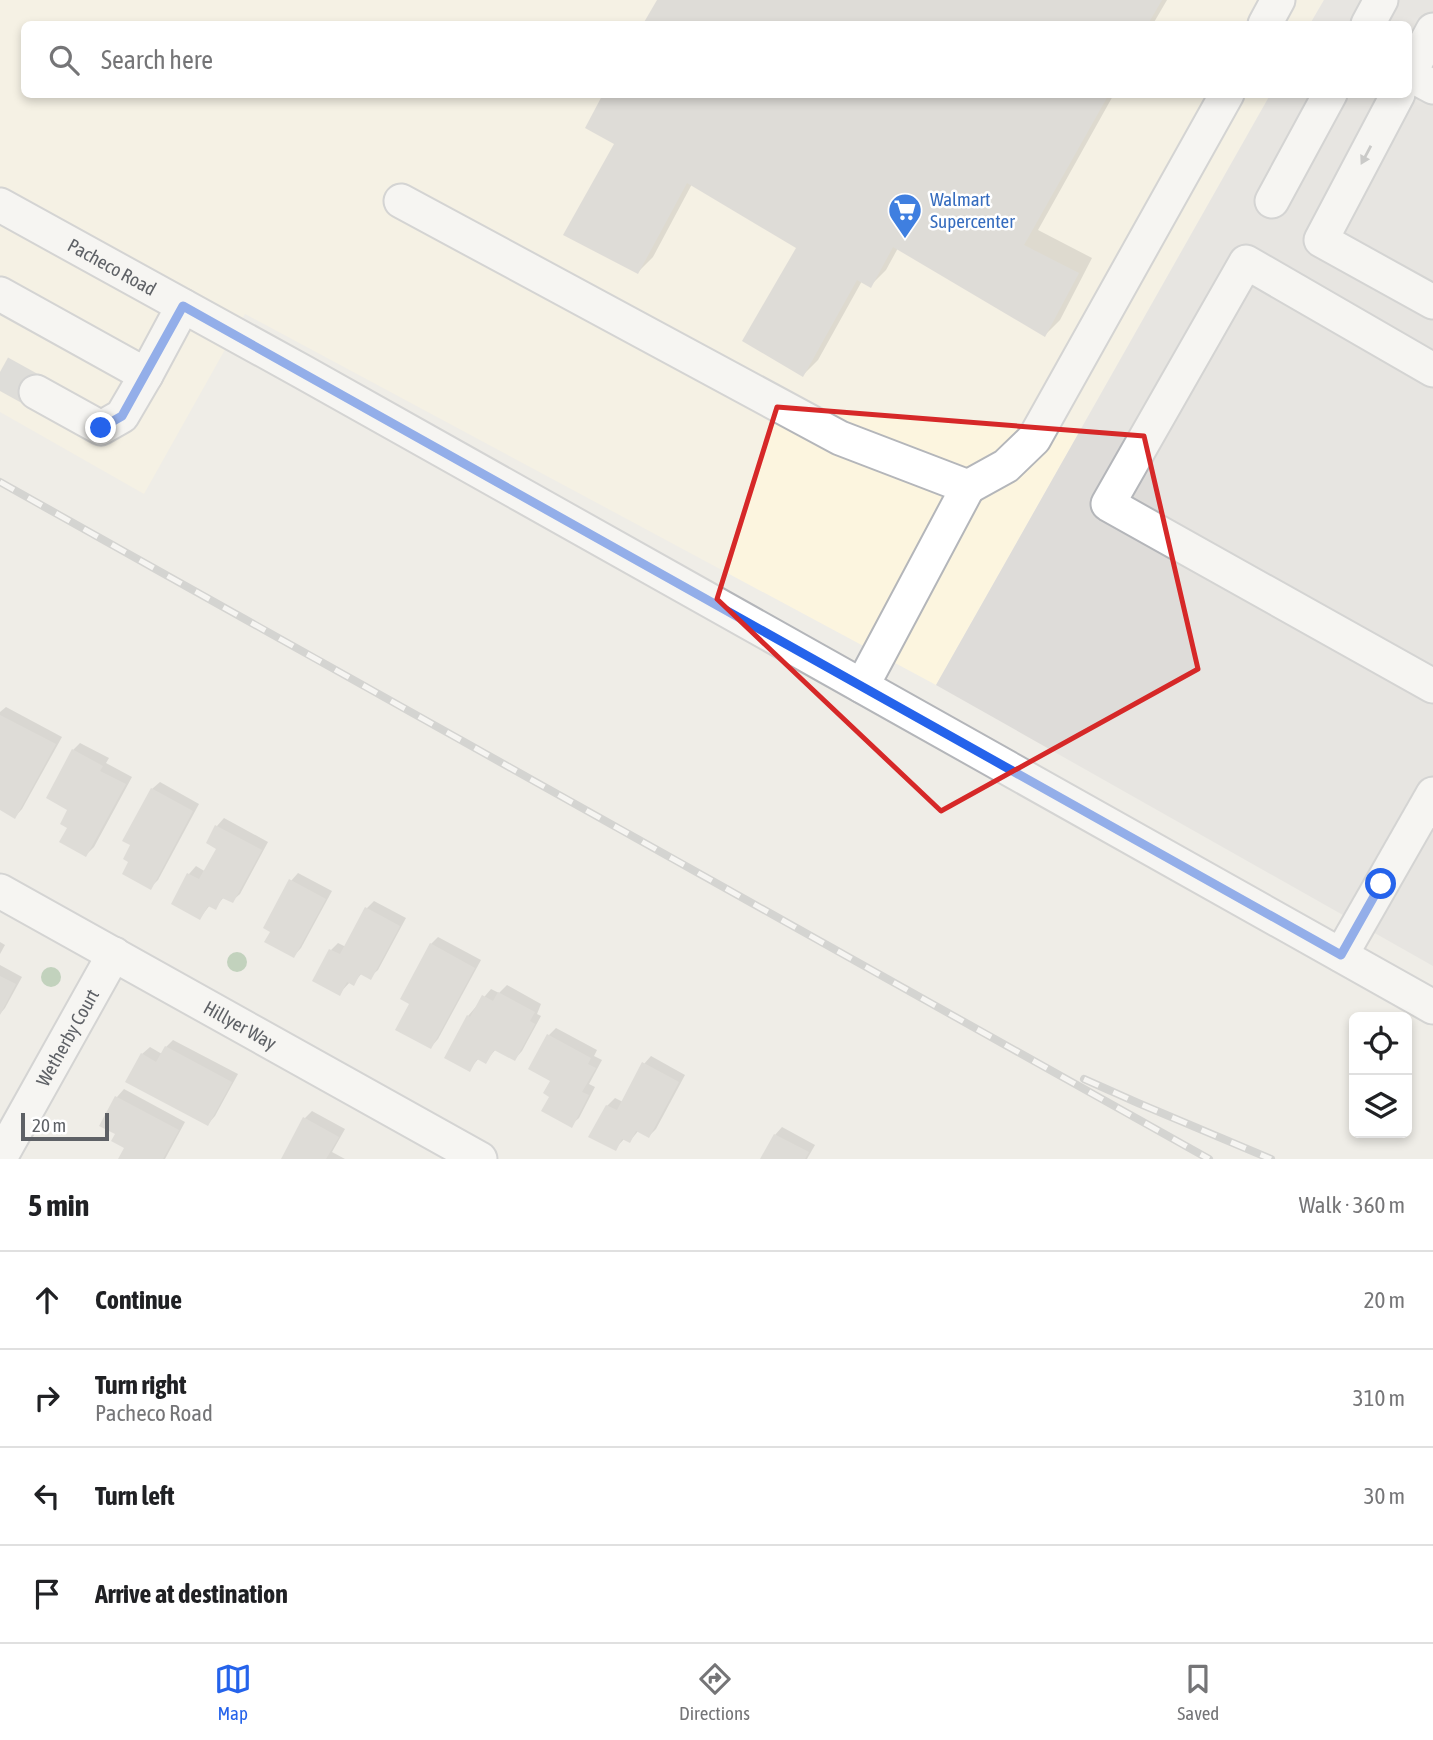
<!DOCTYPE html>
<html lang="en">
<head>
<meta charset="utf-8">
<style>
	:root { --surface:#fff; --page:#f6f6f6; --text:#202124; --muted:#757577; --line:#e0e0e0; --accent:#2563eb }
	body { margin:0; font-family:"Asap Condensed",sans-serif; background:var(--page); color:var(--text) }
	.controls { position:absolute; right:21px; bottom:21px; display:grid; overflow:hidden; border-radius:10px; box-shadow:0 4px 10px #0003 }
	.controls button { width:63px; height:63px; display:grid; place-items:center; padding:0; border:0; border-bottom:2px solid var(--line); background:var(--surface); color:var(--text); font:35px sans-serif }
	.scale { position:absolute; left:21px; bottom:18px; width:88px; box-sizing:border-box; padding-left:7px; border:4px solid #5e6166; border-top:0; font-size:19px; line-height:24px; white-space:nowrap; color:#5e6166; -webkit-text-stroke:5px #fff; paint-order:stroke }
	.stop { position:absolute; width:21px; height:21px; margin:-16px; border:5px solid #2563eb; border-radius:50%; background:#fff }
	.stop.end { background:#2563eb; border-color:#fff; box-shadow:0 2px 7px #0008 }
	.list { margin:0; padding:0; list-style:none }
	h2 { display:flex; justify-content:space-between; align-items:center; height:91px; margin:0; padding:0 28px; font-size:30px }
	h2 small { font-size:23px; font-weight:400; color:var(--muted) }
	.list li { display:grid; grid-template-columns:46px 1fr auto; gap:21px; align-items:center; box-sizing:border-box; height:98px; padding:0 28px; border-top:2px solid var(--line) }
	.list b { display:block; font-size:26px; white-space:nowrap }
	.list p { margin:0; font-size:23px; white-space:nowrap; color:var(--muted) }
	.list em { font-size:23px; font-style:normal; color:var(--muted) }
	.icon { flex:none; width:38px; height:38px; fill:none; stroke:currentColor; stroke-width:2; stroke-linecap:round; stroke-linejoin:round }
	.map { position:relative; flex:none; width:1433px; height:1159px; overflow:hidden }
	.search { position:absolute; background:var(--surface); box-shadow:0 4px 10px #0003; left:21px; right:21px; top:21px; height:77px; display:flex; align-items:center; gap:18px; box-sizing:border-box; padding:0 24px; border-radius:10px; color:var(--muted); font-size:26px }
	.sheet { height:483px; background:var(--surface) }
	nav { display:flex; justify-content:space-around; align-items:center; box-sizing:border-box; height:98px; border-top:2px solid var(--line); background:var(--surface); font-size:19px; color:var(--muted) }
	nav a { display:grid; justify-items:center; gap:4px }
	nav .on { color:var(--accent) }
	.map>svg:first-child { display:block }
	.commercial { fill:#fcf5df }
	.industrial { fill:#dedcd9 }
	.shadow { fill:#0003 }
	.building { fill:#cbc8c4 }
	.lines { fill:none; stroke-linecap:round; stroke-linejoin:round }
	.minor-tunnel { stroke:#cbcac7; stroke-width:33; stroke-dasharray:33 17; stroke-linecap:butt }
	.minor-casing { stroke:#b4b6ba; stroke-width:37 }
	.minor { stroke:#fff; stroke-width:33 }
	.rail-casing { stroke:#b4b5b6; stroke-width:8 }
	.rail { stroke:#fff; stroke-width:5; stroke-dasharray:16; stroke-linecap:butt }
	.tree { fill:#8cb18b }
	.oneway { fill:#9ea0a3 }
	.route { stroke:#2563eb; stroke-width:9 }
	.marked { fill:none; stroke:#d62828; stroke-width:5; stroke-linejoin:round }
	.labels { text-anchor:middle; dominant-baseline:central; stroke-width:5; stroke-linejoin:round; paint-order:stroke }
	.shop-label { font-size:19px; fill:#366cbe; stroke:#fff; text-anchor:start }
	.street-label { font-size:19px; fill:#5e6166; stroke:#fff }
</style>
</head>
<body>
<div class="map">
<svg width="1433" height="1159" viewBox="0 0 1433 1159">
	<rect width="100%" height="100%" fill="#efede7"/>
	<polygon class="commercial" points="0,0 1324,0 1310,24 24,24 24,94 1270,95 936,685 245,314 144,494 0,412"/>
	<polygon class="industrial" points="1324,0 1433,0 1433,966 936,685 1270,95 1408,94 1408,24 1310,24"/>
	<g class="shadow">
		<polygon points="659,0 1167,0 1153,24 645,24"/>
		<polygon points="605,94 1114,94 1038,230 1092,258 1060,320 1045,335 898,248 886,270 871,285 862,281 818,360 803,375 798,247 692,184 653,257 638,272 616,143"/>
		<polygon points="6,707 62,737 22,809 15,817 0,808 0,712"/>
		<polygon points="80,743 109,758 106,763 132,777 94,847 86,855 69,827 73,750"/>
		<polygon points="160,782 199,804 158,880 150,888 152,789"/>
		<polygon points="224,818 268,842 240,894 232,901 224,897 215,908 210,905 200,918 173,903 189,874 196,866 206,872 218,848 208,842 217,826"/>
		<polygon points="298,873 332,891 301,948 294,956 291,881"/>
		<polygon points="374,901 406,918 378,970 370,977 362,973 353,984 350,982 339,994 331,950 338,943 346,947 367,908"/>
		<polygon points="438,937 481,960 438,1039 431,1047 412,1003 431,944"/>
		<polygon points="0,942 5,945 0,954"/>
		<polygon points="0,965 22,977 5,1008 0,1014"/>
		<polygon points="507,985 541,1004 537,1014 541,1016 522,1051 515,1059 496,1049 486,1061 479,1058 469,1070 468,1016 491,989 499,993"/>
		<polygon points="556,1028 597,1050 594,1056 602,1060 589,1084 595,1087 579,1118 571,1125 552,1096 552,1080 549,1035"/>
		<polygon points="173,1040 238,1074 215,1116 208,1124 142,1054 150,1047 162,1054 166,1047"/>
		<polygon points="651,1056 685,1075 656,1129 649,1136 639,1130 630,1141 625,1138 615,1149 607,1106 615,1098 623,1102 644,1064"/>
		<polygon points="124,1089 185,1122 165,1159 120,1159 127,1147 117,1134 101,1125 117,1097"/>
		<polygon points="312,1111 345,1129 332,1152 345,1159 283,1159 305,1118"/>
		<polygon points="782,1127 815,1145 807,1159 762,1159 775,1135"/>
	</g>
	<g class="building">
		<polygon points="657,0 1162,0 1148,24 643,24"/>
		<polygon points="603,94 1109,94 1024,245 1079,273 1045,337 893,247 871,288 857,280 803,377 742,341 796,248 687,183 638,274 563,235 614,144 585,128"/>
		<polygon points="0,715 56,744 15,819 0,810"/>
		<polygon points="72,749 103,766 100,771 126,784 86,857 59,842 67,828 60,824 67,810 46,798"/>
		<polygon points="151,788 193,811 151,890 122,874 128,862 123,859 130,845 122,841"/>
		<polygon points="215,825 262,850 233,903 222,898 216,910 208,906 200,920 171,904 187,873 199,879 216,849 206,843"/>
		<polygon points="289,879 326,899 294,958 264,942 270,932 263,928"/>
		<polygon points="365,907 400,926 371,980 360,974 354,986 347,982 340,996 312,981 329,949 340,954"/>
		<polygon points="430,943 475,968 431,1049 395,1030 409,1004 400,999"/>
		<polygon points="0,976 16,984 0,1015"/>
		<polygon points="498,992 535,1012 530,1021 535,1024 515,1061 494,1050 486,1064 477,1059 470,1072 444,1058 467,1015 470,1017 482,995 493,1001"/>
		<polygon points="547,1034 591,1058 588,1064 596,1068 582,1092 589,1095 572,1128 541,1111 549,1097 543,1093 550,1081 528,1069"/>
		<polygon points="165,1046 232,1082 208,1126 125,1082 141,1053 156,1062"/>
		<polygon points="642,1062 679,1082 649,1138 636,1131 630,1143 622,1139 616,1151 588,1137 606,1105 617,1110"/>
		<polygon points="115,1096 179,1130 163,1159 118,1159 124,1148 111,1141 115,1134 99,1126"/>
		<polygon points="303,1117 339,1137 326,1159 281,1159"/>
		<polygon points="774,1134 809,1152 805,1159 760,1159"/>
	</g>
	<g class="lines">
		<polyline class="minor-tunnel" points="0,372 36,392"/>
		<g class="minor-casing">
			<g id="minor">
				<polyline points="1265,24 1278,0"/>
				<polyline points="1368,24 1381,0"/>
				<polyline points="1433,30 1409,74 1433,87"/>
				<polyline points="1398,94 1321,240 1433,302"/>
				<polyline points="401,201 840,438 968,487 862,686"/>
				<polyline points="1272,201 1330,94"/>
				<path id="s1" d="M 0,205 L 303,372 L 1433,1007"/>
				<polyline points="0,294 146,375 183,306"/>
				<polyline points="1433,370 1246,262 1108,504 1433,686"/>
				<polyline points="36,392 101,428 122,416 146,375"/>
				<polyline points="968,487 1006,466 1034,439 1227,94"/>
				<path id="s2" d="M 0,891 L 480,1159"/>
				<polyline points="1341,955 1433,794"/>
				<path id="s3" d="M 0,1158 L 114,954"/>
			</g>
		</g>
		<use href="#minor" class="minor"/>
		<g class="rail-casing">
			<g id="rail">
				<polyline points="0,482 1209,1159"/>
				<polyline points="1084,1079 1138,1103 1271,1159"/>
			</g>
		</g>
		<use href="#rail" class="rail"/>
	</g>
	<g class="tree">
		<circle cx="237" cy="962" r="10"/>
		<circle cx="51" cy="977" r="10"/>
	</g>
	<defs><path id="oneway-solid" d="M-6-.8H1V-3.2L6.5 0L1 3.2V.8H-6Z" transform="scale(1.75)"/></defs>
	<use class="oneway" href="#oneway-solid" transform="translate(1366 155) rotate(118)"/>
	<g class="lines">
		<polyline class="route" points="101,428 122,416 183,306 1341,955 1381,884"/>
	</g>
	<path d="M0 0H1433V1159H0ZM 777,407 L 1144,436 L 1198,669 L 941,811 L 717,599 Z" fill="#efede7" fill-opacity=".55" fill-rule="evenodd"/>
	<path class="marked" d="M 777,407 L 1144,436 L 1198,669 L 941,811 L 717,599 Z"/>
	<defs>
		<g id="supermarket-pin" transform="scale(1.75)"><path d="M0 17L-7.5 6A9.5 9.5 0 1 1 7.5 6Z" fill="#3f7fe0" stroke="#fff"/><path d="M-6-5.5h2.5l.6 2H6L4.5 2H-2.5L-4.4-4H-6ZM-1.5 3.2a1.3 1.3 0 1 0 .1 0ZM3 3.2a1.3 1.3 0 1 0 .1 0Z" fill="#fff"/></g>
	</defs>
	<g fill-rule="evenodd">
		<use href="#supermarket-pin" x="905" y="210"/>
	</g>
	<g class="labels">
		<g class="shop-label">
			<text x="930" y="199">Walmart<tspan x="930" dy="22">Supercenter</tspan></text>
		</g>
		<g class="street-label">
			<text stroke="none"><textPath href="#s1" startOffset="128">Pacheco Road</textPath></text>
			<text stroke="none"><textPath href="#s2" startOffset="275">Hillyer Way</textPath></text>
			<text stroke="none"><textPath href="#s3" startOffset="138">Wetherby Court</textPath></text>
		</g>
	</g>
</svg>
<div class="controls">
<button><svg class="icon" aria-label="locate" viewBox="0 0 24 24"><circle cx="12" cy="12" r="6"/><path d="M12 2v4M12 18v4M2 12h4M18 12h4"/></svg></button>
<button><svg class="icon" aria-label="layers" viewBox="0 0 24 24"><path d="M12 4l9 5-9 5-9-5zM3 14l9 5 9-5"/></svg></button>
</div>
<div class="scale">20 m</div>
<div class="stop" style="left:1381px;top:884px"></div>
<div class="stop end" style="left:101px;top:428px"></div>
<div class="search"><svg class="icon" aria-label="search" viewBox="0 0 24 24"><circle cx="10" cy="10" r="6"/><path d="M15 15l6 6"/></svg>Search here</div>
</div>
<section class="sheet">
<h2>5 min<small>Walk · 360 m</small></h2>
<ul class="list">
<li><svg class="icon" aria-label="ahead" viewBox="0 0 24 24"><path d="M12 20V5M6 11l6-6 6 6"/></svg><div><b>Continue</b></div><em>20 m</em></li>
<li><svg class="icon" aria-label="right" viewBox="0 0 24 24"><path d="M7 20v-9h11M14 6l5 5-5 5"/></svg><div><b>Turn right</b><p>Pacheco Road</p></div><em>310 m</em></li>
<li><svg class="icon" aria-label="left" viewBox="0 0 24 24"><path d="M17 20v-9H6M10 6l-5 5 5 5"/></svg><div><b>Turn left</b></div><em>30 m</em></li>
<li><svg class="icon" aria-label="arrive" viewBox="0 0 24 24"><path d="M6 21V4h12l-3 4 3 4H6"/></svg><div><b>Arrive at destination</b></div></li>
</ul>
</section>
<nav>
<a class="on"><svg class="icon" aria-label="map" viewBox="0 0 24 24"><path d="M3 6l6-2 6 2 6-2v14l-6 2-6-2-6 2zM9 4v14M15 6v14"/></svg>Map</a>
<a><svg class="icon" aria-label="directions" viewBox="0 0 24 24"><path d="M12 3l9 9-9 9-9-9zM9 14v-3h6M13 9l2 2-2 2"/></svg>Directions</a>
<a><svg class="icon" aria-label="saved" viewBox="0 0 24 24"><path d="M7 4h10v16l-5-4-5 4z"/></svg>Saved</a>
</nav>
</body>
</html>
